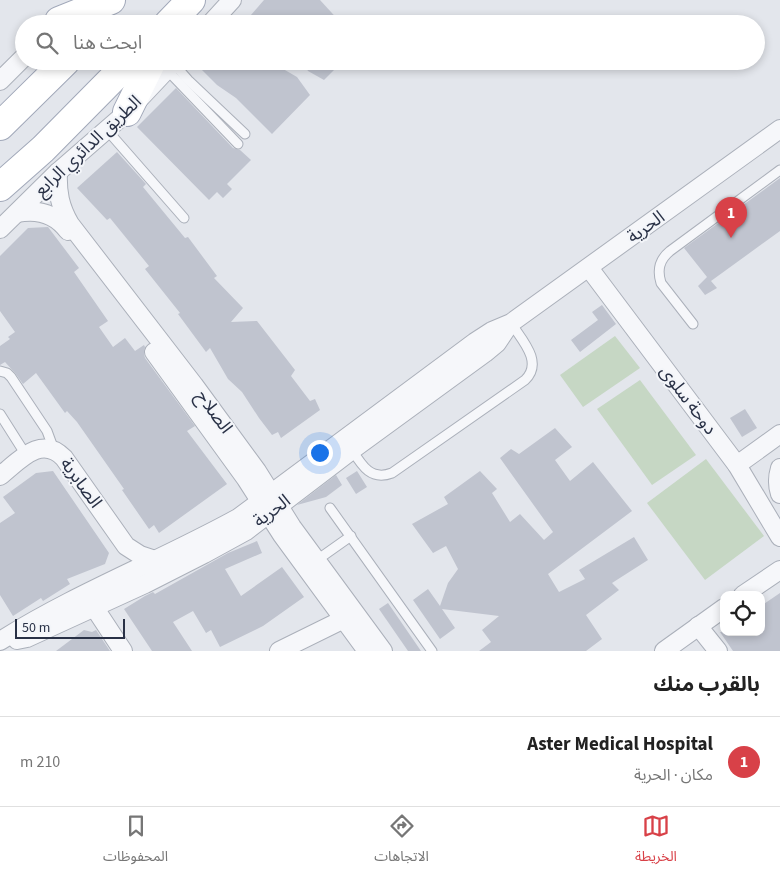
<!DOCTYPE html>
<html lang="ar">
<head>
<meta charset="utf-8">
<style>
	:root { --surface:#fff; --page:#f6f6f6; --text:#222; --muted:#767676; --line:#e0e0e0; --accent:#d84148 }
	body { margin:0; font-family:"Source Sans 3","Noto Sans Arabic",sans-serif; background:var(--page); color:var(--text); direction:rtl }
	.controls { position:absolute; right:15px; bottom:15px; display:grid; overflow:hidden; border-radius:10px; box-shadow:0 2px 8px #0003 }
	.controls button { width:45px; height:45px; display:grid; place-items:center; padding:0; border:0; border-bottom:1px solid var(--line); background:var(--surface); color:var(--text); font:25px sans-serif }
	.scale { position:absolute; left:15px; bottom:12px; width:110px; box-sizing:border-box; padding-left:5px; border:2px solid #293146; border-top:0; font-size:14px; line-height:18px; white-space:nowrap; color:#293146; -webkit-text-stroke:4px #f3f5f9; paint-order:stroke }
	.you { position:absolute; left:319px; top:452px; width:18px; height:18px; margin:-12px; border:4px solid #fff; border-radius:50%; background:#1a73e8; box-shadow:0 0 0 8px #1a73e833 }
	.badge { display:grid; place-items:center; width:32px; height:32px; border-radius:50%; background:var(--accent); color:#fff; font-size:16px; font-weight:700 }
	.pin { position:absolute; translate:-50% -41px; filter:drop-shadow(0 1px 2px #0008) }
	.pin::after { content:''; position:absolute; top:26px; width:18px; height:15px; background:inherit; clip-path:polygon(0 0,100% 0,50% 100%) }
	.list { margin:0; padding:0; list-style:none }
	h2 { display:flex; justify-content:space-between; align-items:center; height:65px; margin:0; padding:0 20px; font-size:21px }
	h2 small { font-size:16px; font-weight:400; color:var(--muted) }
	.list li { display:grid; grid-template-columns:32px 1fr auto; gap:15px; align-items:center; box-sizing:border-box; height:90px; padding:0 20px; border-top:1px solid var(--line) }
	.list b { display:block; font-size:19px; white-space:nowrap }
	.list p { margin:0; font-size:16px; white-space:nowrap; color:var(--muted) }
	.list em { font-size:16px; font-style:normal; color:var(--muted) }
	.icon { flex:none; width:28px; height:28px; fill:none; stroke:currentColor; stroke-width:2; stroke-linecap:round; stroke-linejoin:round }
	.map { position:relative; flex:none; width:780px; height:651px; overflow:hidden; direction:ltr }
	.search { position:absolute; background:var(--surface); box-shadow:0 2px 8px #0003; left:15px; right:15px; top:15px; height:55px; display:flex; align-items:center; gap:12px; box-sizing:border-box; padding:0 18px; border-radius:28px; color:var(--muted); font-size:19px }
	.sheet { height:155px; background:var(--surface) }
	nav { display:flex; justify-content:space-around; align-items:center; box-sizing:border-box; height:70px; border-top:1px solid var(--line); background:var(--surface); font-size:14px; color:var(--muted) }
	nav a { display:grid; justify-items:center; gap:2px }
	nav .on { color:var(--accent) }
	.map>svg:first-child { display:block }
	.green { fill:#c6d7c4 }
	.building { fill:#c0c4cf }
	.lines { fill:none; stroke-linecap:round; stroke-linejoin:round }
	.lane-casing { stroke:#abb0ba; stroke-width:11 }
	.street-casing { stroke:#abb0ba; stroke-width:20 }
	.primary-casing { stroke:#a1a8b9; stroke-width:30 }
	.lane { stroke:#f6f7fa; stroke-width:9 }
	.street { stroke:#f6f7fa; stroke-width:18 }
	.primary { stroke:#fff; stroke-width:28 }
	.labels { text-anchor:middle; dominant-baseline:central; stroke-width:4; stroke-linejoin:round; paint-order:stroke }
	.street-label { font-size:18px; fill:#293146; stroke:#f3f5f9 }
</style>
</head>
<body>
<div class="map">
<svg width="780" height="651" viewBox="0 0 780 651">
	<rect width="100%" height="100%" fill="#e3e6ec"/>
	<g class="green">
		<polygon points="615,336 640,368 583,407 560,375"/>
		<polygon points="640,380 696,455 652,485 597,409"/>
		<polygon points="706,459 764,536 705,580 647,503"/>
	</g>
	<g class="building">
		<polygon points="264,0 320,0 342,24 243,24"/>
		<polygon points="204,61 274,61 278,66 297,77 310,95 272,134 236,98 217,85 199,67"/>
		<polygon points="302,61 343,61 324,80 308,71"/>
		<polygon points="176,88 233,148 240,150 251,160 227,184 232,189 223,198 217,192 209,200 137,127"/>
		<polygon points="117,152 146,184 143,187 185,238 188,237 217,276 214,278 243,308 231,322 257,321 295,370 291,376 310,401 315,399 320,410 281,438 278,432 272,435 259,418 242,392 228,379 210,348 206,352 178,314 180,313 145,269 149,266 110,218 107,220 77,188"/>
		<polygon points="780,178 780,231 711,281 717,288 705,295 698,286 707,277 684,248"/>
		<polygon points="48,227 79,268 74,272 108,321 99,327 113,347 125,338 135,351 144,345 145,347 144,354 145,358 195,426 187,431 227,484 159,533 154,525 149,529 122,490 124,489 77,422 67,411 65,413 36,373 23,384 15,373 5,362 0,365 0,346 10,339 8,337 15,332 0,311 0,256 28,228"/>
		<polygon points="602,305 616,324 580,352 571,340 598,320 592,312"/>
		<polygon points="745,409 757,428 742,437 730,418"/>
		<polygon points="555,428 572,447 555,460 570,481 593,462 632,511 548,574 559,592 585,579 579,570 634,537 648,560 612,583 619,590 586,615 602,639 586,651 479,651 491,642 482,630 499,616 442,609 455,628 440,639 413,600 428,589 440,606 448,583 458,569 446,546 433,553 412,524 448,504 444,497 480,471 497,489 492,493 510,522 520,514 544,540 553,532 500,458 511,449 519,454"/>
		<polygon points="53,471 109,553 105,564 67,579 70,584 43,601 41,598 13,616 0,595 0,523 15,513 3,497 36,473"/>
		<polygon points="357,471 367,487 356,494 346,478"/>
		<polygon points="336,475 342,485 326,497 297,505"/>
		<polygon points="257,541 262,553 225,569 241,596 282,567 304,597 263,626 220,647 211,630 206,633 193,611 173,622 192,651 152,651 124,609 145,596 153,592 155,594 228,553"/>
		<polygon points="780,593 780,651 733,651 720,632 761,632 761,606"/>
		<polygon points="388,603 421,651 408,651 379,609"/>
		<polygon points="84,630 92,632 96,630 110,651 56,651"/>
	</g>
	<g class="lines">
		<g class="lane-casing">
			<g id="lane">
				<polyline points="173,63 188,80 245,134"/>
				<polyline points="167,70 238,144"/>
				<polyline points="107,130 184,218"/>
				<path d="M 693,324 L 661,283 C 657,270 659,260 670,251 L 780,170"/>
				<polyline points="0,371 7,373 11,377 47,431 54,450"/>
				<polyline points="0,414 26,455"/>
				<path d="M 352,450 C 362,466 371,481 392,473 L 525,380 C 544,362 521,339 511,323"/>
				<polyline points="330,508 432,651"/>
				<polyline points="317,560 351,536"/>
			</g>
		</g>
		<g class="street-casing">
			<g id="street">
				<polyline points="210,24 232,0"/>
				<polyline points="0,81 24,57"/>
				<path d="M 58,172 C 57,192 60,207 70,224 L 194,385 L 257,471 L 292,527 L 383,651"/>
				<path d="M 17,213 C 37,209 55,213 68,231"/>
				<polyline points="0,229 58,172 127,112 175,61"/>
				<polyline points="589,268 737,465 780,537"/>
				<polyline points="154,352 246,479 282,535 367,651"/>
				<polyline points="737,465 780,434"/>
				<path d="M 780,468 C 777,478 777,485 780,494"/>
				<path d="M 0,476 C 19,461 41,434 64,458 L 126,546 L 140,555 L 155,560"/>
				<polyline points="743,595 780,570"/>
				<polyline points="94,607 123,651"/>
				<polyline points="698,626 718,651"/>
				<polyline points="17,640 27,638 145,584 204,554 246,531 352,450 485,353 497,343 509,325"/>
				<path d="M 0,641 C 76,593 160,561 238,518 L 475,342 L 492,331 L 511,323 L 780,129"/>
				<polyline points="279,651 344,619"/>
				<polyline points="664,651 724,608"/>
			</g>
		</g>
		<g class="primary-casing">
			<g id="primary">
				<polyline points="59,21 111,0"/>
				<polyline points="168,24 191,0"/>
				<polyline points="127,112 152,61"/>
				<polyline points="0,126 66,61"/>
				<polyline points="0,187 43,149 130,61"/>
			</g>
		</g>
		<use href="#lane" class="lane"/>
		<use href="#street" class="street"/>
		<use href="#primary" class="primary"/>
	</g>
	<g class="labels">
		<g class="street-label">
			<text transform="translate(88 146) rotate(-43)">الطريق الدائري الرابع</text>
			<text transform="translate(646 227) rotate(-36)">الحرية</text>
			<text transform="translate(688 400) rotate(53)">دوحة سلوى</text>
			<text transform="translate(214 412) rotate(54)">الصلاح</text>
			<text transform="translate(81 483) rotate(54)">الصابرية</text>
			<text transform="translate(272 511) rotate(-37)">الحرية</text>
		</g>
	</g>
</svg>
<div class="controls">
<button><svg class="icon" aria-label="locate" viewBox="0 0 24 24"><circle cx="12" cy="12" r="6"/><path d="M12 2v4M12 18v4M2 12h4M18 12h4"/></svg></button>
</div>
<div class="scale">50 m</div>
<div class="you"></div>
<div class="pin badge" style="left:731px;top:238px">1</div>
<div class="search"><svg class="icon" aria-label="search" viewBox="0 0 24 24"><circle cx="10" cy="10" r="6"/><path d="M15 15l6 6"/></svg>ابحث هنا</div>
</div>
<section class="sheet">
<h2>بالقرب منك<small></small></h2>
<ul class="list">
<li><span class="badge">1</span><div><b>Aster Medical Hospital</b><p>مكان · الحرية</p></div><em>210 m</em></li>
</ul>
</section>
<nav>
<a class="on"><svg class="icon" aria-label="map" viewBox="0 0 24 24"><path d="M3 6l6-2 6 2 6-2v14l-6 2-6-2-6 2zM9 4v14M15 6v14"/></svg>الخريطة</a>
<a><svg class="icon" aria-label="directions" viewBox="0 0 24 24"><path d="M12 3l9 9-9 9-9-9zM9 14v-3h6M13 9l2 2-2 2"/></svg>الاتجاهات</a>
<a><svg class="icon" aria-label="saved" viewBox="0 0 24 24"><path d="M7 4h10v16l-5-4-5 4z"/></svg>المحفوظات</a>
</nav>
</body>
</html>
